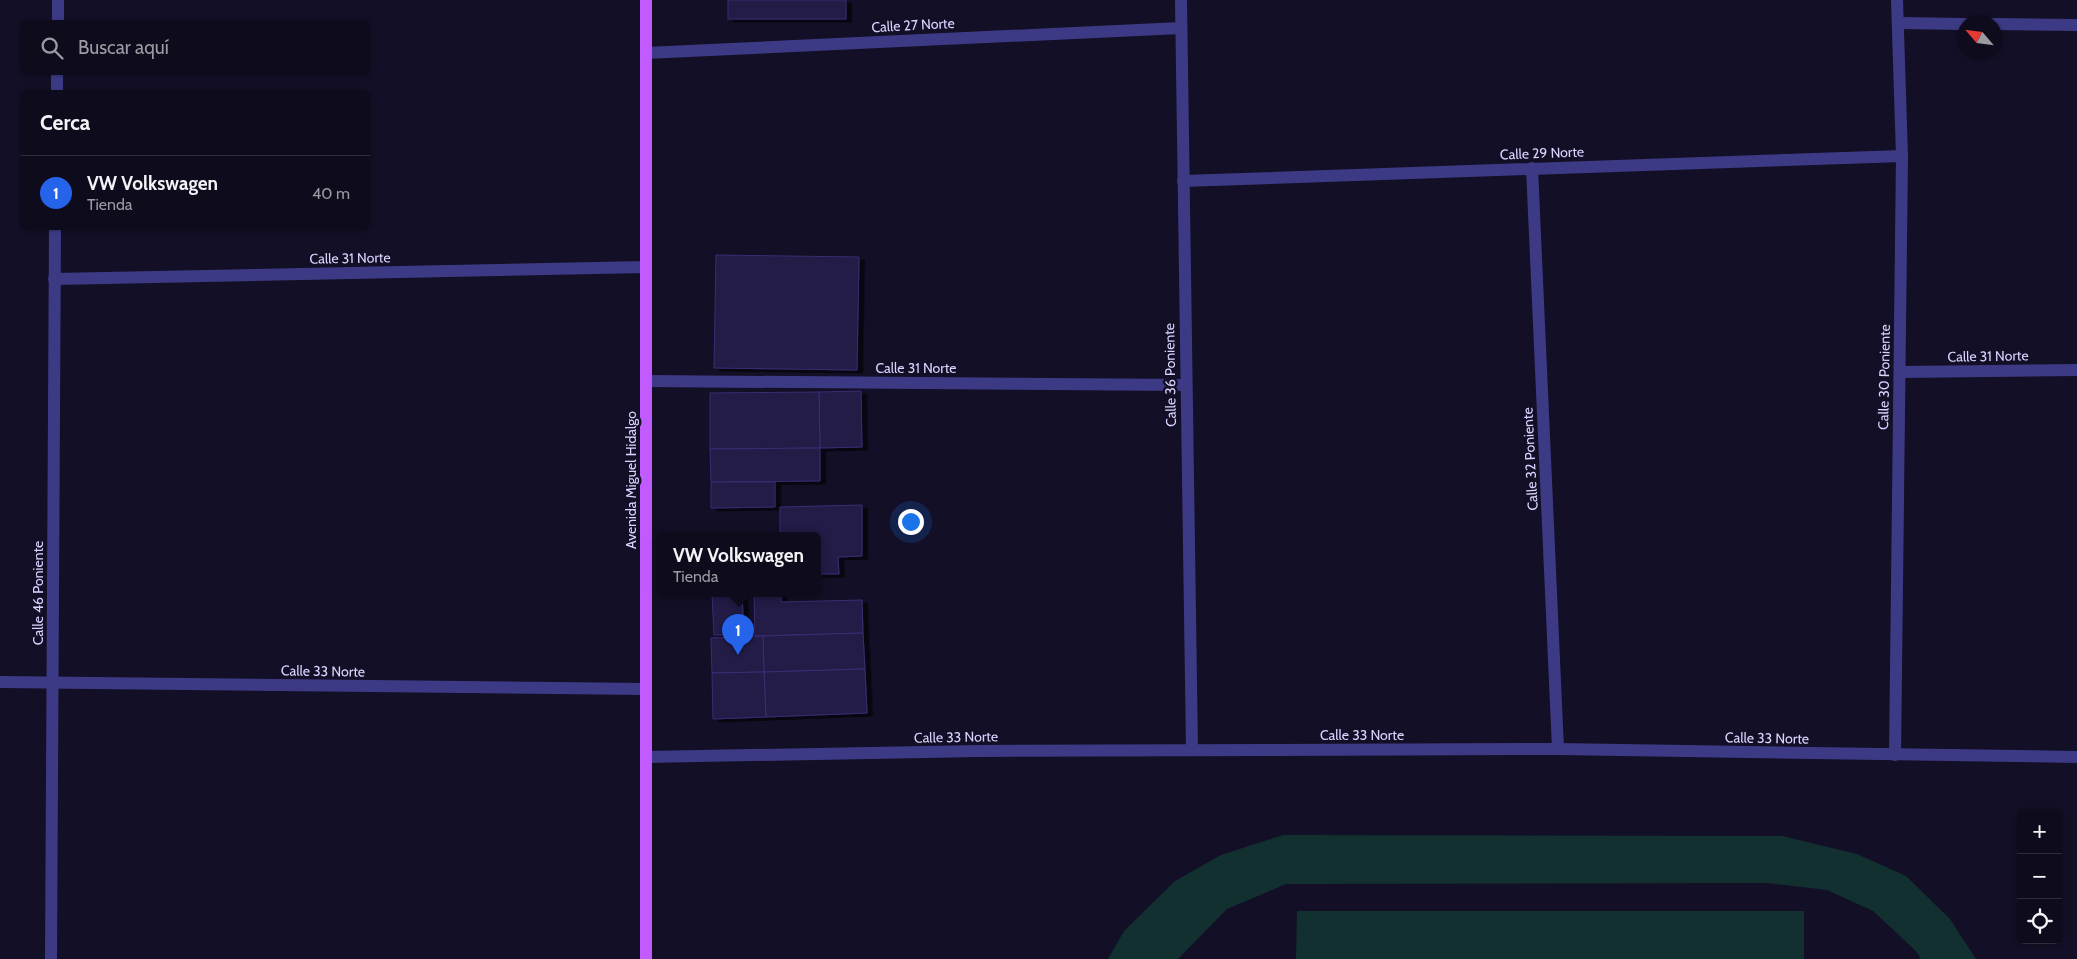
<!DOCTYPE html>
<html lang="es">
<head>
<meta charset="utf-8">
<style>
	:root { --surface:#0e0b1c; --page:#171425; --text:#f1f3f6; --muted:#9b9ba3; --line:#2e2b3b; --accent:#2563eb }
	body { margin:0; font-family:Cabin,sans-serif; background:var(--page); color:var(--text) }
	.controls { position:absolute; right:15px; bottom:15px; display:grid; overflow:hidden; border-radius:8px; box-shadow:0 1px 4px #0004 }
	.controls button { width:45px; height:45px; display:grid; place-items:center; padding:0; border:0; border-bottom:1px solid var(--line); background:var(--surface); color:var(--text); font:25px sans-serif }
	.compass { position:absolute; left:1957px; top:15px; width:45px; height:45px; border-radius:50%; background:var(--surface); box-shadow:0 1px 4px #0004; rotate:298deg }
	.you { position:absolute; left:910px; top:521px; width:18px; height:18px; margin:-12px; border:4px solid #fff; border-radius:50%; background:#1a73e8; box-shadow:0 0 0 8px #1a73e833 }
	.badge { display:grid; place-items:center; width:32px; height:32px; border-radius:50%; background:var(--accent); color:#fff; font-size:16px; font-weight:700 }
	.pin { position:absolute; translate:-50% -41px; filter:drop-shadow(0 1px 2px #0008) }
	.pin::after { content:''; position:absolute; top:26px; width:18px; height:15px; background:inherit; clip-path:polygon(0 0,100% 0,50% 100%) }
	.popup { position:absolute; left:656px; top:532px; width:165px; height:65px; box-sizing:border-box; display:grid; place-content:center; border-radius:8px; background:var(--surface); filter:drop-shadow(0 1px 4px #0005); font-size:16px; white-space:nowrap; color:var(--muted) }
	.popup b { font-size:19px; color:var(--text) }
	.popup::after { content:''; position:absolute; left:50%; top:100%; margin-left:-10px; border:10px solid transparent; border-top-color:var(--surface) }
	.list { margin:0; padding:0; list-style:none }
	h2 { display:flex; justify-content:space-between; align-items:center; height:65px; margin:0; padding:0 20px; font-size:21px }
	h2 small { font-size:16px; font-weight:400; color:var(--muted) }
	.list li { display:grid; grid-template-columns:32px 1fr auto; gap:15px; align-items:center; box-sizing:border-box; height:75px; padding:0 20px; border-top:1px solid var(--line) }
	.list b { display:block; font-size:19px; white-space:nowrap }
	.list p { margin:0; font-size:16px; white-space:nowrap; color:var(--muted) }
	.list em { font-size:16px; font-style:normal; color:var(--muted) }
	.icon { flex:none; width:28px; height:28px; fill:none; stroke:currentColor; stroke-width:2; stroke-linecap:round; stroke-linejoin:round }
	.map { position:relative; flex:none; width:2077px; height:959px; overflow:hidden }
	.search { position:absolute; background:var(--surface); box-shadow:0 1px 4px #0004; left:20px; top:20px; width:350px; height:55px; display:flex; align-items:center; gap:12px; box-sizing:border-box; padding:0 18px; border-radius:8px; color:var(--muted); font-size:19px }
	.panel { position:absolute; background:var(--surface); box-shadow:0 1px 4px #0004; left:20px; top:90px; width:350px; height:140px; border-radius:8px }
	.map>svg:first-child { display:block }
	.green { fill:#12302f }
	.building { fill:#241b47; stroke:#3b2d73; filter:url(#shadow) }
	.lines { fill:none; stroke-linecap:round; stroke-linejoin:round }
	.minor { stroke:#3d3a85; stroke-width:12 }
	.major { stroke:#c25bff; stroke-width:12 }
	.labels { text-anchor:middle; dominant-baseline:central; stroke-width:5; stroke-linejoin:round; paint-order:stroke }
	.street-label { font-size:14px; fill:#d9d4ff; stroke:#130f26 }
</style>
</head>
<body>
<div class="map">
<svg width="2077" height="959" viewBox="0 0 2077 959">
	<defs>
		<filter id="shadow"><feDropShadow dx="5.5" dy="3" stdDeviation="0" flood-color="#0009"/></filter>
	</defs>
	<rect width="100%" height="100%" fill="#130f26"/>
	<g class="green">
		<polygon points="1283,835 1782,836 1857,854 1906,876 1950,919 1976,959 1921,959 1916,951 1873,911 1827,890 1767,883 1286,884 1227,909 1178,959 1108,959 1124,931 1175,881 1221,855"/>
		<polygon points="1297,911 1804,911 1804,959 1296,959"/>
	</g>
	<g class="building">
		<rect x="728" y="0" width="118" height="19"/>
		<polygon points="716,255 859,257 857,370 714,368"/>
		<polygon points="861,391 862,447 820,448 819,392"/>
		<polygon points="819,392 820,448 710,449 710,393"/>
		<polygon points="820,448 820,481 711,482 710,449"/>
		<polygon points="711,482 775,482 775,507 711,508"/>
		<polygon points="862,505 862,556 838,557 839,574 817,574 817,536 771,536 771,534 780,534 780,507"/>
		<polygon points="712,594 742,594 744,635 714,635"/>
		<polygon points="754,594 781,594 781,602 862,600 863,633 755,636"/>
		<polygon points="863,633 865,669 764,672 763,636"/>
		<polygon points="763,636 764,672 712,673 711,638"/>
		<polygon points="865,669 867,713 766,717 764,672"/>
		<polygon points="764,672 766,717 713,719 712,673"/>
	</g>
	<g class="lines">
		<g class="minor">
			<polyline points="1181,0 1192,750"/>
			<polyline points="58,22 58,0"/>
			<polyline points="1899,23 1964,24"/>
			<polyline points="1994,24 2077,25"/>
			<polyline points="646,53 1181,28"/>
			<polyline points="57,92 57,72"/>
			<polyline points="1532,168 1558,749"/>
			<polyline points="1183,181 1902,156"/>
			<polyline points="54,279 646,267"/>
			<polyline points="1900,372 2077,370"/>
			<polyline points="646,381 1185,385"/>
			<polyline points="0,682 646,689"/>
			<polyline points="1895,755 1902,156 1897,0"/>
			<polyline points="646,757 979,751 1558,749 2077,757"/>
			<polyline points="51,959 55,228"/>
		</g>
		<polyline class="major" points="646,0 646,959"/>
	</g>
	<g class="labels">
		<g class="street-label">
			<text transform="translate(913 25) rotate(-3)">Calle 27 Norte</text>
			<text transform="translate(1542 153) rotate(-2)">Calle 29 Norte</text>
			<text transform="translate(350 258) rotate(-1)">Calle 31 Norte</text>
			<text transform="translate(1988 356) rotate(-1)">Calle 31 Norte</text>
			<text x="916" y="368">Calle 31 Norte</text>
			<text transform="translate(1170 375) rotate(-91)">Calle 36 Poniente</text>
			<text transform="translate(1884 377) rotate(-89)">Calle 30 Poniente</text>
			<text transform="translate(1530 459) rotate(-93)">Calle 32 Poniente</text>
			<text transform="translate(631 480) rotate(-90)">Avenida Miguel Hidalgo</text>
			<text transform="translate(38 593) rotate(-90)">Calle 46 Poniente</text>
			<text transform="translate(323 671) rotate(1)">Calle 33 Norte</text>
			<text x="1362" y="735">Calle 33 Norte</text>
			<text transform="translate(956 737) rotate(-1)">Calle 33 Norte</text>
			<text transform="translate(1767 738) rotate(1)">Calle 33 Norte</text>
		</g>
	</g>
</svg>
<div class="controls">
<button>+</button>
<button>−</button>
<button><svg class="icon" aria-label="locate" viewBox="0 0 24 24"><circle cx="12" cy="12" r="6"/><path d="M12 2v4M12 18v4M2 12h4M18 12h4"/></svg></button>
</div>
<svg class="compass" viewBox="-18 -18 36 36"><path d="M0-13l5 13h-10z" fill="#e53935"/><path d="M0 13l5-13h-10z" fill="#9b9ba3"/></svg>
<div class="you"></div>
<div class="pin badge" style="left:738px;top:655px">1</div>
<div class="popup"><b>VW Volkswagen</b>Tienda</div>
<div class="search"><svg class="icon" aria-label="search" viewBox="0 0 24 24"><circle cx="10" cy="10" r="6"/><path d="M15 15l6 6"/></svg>Buscar aquí</div>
<section class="panel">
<h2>Cerca<small></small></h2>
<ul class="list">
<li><span class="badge">1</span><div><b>VW Volkswagen</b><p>Tienda</p></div><em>40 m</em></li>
</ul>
</section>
</div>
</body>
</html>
